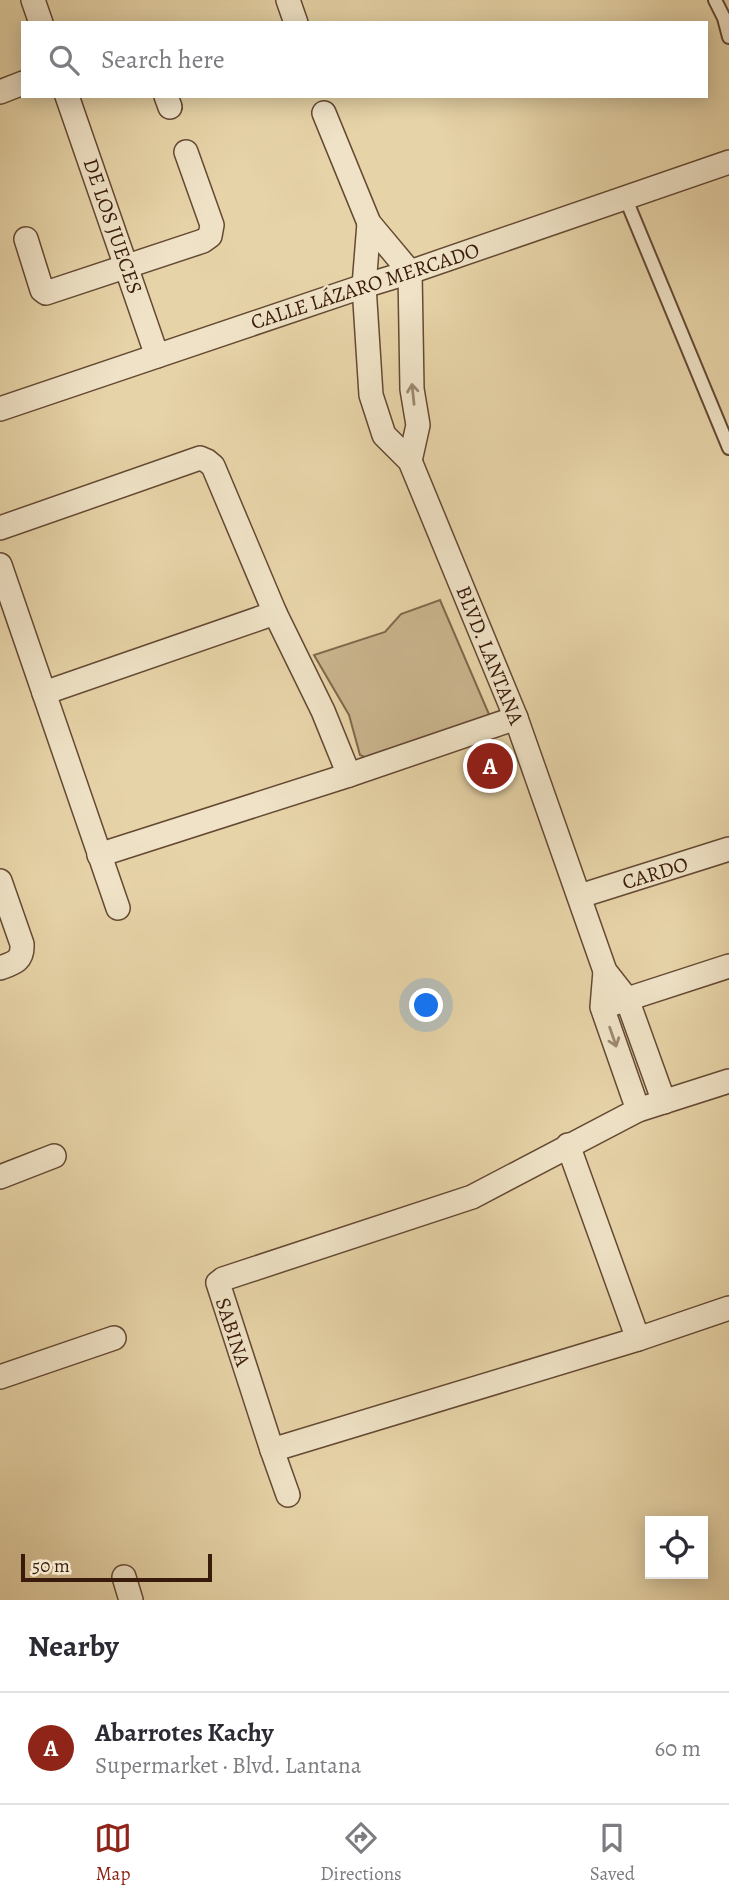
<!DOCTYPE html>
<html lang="en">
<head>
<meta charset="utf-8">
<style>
	:root { --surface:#fff; --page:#f7f7f7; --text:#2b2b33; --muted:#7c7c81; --line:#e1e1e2; --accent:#8f2418 }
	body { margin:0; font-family:Alegreya,serif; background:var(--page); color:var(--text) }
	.controls { position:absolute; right:21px; bottom:21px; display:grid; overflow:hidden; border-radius:0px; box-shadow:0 4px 18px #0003 }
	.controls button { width:63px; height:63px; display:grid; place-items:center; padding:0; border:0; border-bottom:2px solid var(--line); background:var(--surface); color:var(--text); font:35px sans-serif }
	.scale { position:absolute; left:21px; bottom:18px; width:191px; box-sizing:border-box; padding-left:7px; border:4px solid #391b0c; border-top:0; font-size:19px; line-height:24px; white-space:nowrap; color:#391b0c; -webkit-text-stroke:5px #efe2c6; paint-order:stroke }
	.you { position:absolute; left:427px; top:1006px; width:24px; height:24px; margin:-18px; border:5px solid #fff; border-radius:50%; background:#1a73e8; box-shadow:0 0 0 10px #1a73e833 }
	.badge { display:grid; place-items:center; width:46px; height:46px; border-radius:50%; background:var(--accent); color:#fff; font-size:23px; font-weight:700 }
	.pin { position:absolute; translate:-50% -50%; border:4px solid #fff; box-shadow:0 2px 7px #0006 }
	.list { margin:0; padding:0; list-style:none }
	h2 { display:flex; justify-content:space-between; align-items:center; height:91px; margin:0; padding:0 28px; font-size:30px }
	h2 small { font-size:23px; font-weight:400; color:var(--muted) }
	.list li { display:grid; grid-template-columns:46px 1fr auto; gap:21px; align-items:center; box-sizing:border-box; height:112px; padding:0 28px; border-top:2px solid var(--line) }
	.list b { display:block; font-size:26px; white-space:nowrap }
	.list p { margin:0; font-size:23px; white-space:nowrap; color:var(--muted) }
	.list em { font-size:23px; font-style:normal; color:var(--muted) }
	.icon { flex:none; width:38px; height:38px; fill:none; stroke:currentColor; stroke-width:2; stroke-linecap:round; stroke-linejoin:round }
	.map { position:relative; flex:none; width:729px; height:1600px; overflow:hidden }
	.search { position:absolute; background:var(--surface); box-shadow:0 4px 18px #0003; left:21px; right:21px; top:21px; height:77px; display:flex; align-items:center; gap:18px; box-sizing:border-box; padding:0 24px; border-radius:0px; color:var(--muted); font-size:26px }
	.sheet { height:203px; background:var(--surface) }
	nav { display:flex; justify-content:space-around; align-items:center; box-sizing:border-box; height:98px; border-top:2px solid var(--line); background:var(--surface); font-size:19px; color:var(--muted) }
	nav a { display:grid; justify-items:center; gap:4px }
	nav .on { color:var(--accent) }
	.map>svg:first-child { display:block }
	.green { fill:#c9b48d; stroke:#81684c; stroke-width:2 }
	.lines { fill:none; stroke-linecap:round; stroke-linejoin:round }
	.service-casing { stroke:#644933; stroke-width:16 }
	.minor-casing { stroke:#644933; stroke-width:26 }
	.service { stroke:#efe2c6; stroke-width:12 }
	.minor { stroke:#efe2c6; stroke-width:23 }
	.oneway { stroke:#9d8872 }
	.labels { text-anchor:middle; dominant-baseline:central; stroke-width:5; stroke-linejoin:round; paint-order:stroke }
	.street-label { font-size:21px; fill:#391b0c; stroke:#efe2c6 }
</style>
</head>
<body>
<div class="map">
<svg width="729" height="1600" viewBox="0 0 729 1600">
	<rect width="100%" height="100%" fill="#e6d3a7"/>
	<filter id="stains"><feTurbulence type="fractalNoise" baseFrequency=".00286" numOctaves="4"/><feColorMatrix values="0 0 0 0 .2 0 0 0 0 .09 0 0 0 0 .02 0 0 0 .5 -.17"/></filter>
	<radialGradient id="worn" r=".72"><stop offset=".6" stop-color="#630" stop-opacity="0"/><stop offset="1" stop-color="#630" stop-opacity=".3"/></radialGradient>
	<polygon class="green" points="440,600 491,719 374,761 360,755 349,715 314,655 385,632 401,614"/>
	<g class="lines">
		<g class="service-casing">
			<g id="service">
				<polyline points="715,0 724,18 729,37"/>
				<polyline points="625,197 729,448"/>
			</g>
		</g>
		<g class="minor-casing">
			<g id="minor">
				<polyline points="33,0 41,23"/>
				<polyline points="288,0 296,23"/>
				<polyline points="0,92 23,83"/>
				<polyline points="67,96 157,356"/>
				<polyline points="166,96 170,107"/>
				<polyline points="324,113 369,223 410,272 412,389 418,425 410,461"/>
				<polyline points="369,223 364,286 371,395 384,435 410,461 516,718 605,971 627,999 664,1102"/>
				<polyline points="26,239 42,290 46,293 203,241 210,236 212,225 186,152"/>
				<polyline points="0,409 364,286 410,272 729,162"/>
				<polyline points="0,528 200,458 207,461 213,466 275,613 323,711 349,775"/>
				<polyline points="0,565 118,908"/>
				<polyline points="44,693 275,613"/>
				<polyline points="99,855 349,775 516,718"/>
				<path d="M 0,881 L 22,944 C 23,961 14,963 0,968"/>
				<polyline points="580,896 729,849"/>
				<polyline points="605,971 602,1007 638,1110"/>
				<polyline points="612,1004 729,966"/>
				<polyline points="729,1081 638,1110 472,1197 223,1279 218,1283 272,1450 638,1339 729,1308"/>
				<polyline points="568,1145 638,1339"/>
				<polyline points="0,1177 54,1156"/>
				<polyline points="0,1377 114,1338"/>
				<polyline points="272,1450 288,1495"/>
				<polyline points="124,1577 131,1600"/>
			</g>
		</g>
		<use href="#service" class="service"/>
		<use href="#minor" class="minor"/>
	</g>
	<defs><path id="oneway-shaft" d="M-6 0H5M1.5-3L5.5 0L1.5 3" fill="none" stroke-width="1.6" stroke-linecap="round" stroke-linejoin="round" transform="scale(1.75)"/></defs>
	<g class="oneway">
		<use href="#oneway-shaft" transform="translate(413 394) rotate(-96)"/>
		<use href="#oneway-shaft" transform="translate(613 1037) rotate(71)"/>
	</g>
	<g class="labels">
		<g class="street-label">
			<text transform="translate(113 226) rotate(71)">DE LOS JUECES</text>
			<text transform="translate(365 286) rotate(-18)">CALLE LÁZARO MERCADO</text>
			<text transform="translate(490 655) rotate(68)">BLVD. LANTANA</text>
			<text transform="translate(655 873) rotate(-17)">CARDO</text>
			<text transform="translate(233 1332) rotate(72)">SABINA</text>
		</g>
	</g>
	<rect width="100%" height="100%" filter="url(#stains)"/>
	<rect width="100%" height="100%" fill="url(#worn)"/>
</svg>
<div class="controls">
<button><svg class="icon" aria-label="locate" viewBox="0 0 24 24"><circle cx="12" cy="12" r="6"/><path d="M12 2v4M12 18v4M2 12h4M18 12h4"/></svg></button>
</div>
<div class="scale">50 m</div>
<div class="you"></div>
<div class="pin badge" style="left:490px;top:766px">A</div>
<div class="search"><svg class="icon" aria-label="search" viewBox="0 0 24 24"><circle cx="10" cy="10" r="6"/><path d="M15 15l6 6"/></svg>Search here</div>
</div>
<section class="sheet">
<h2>Nearby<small></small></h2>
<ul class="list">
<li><span class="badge">A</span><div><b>Abarrotes Kachy</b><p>Supermarket · Blvd. Lantana</p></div><em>60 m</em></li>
</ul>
</section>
<nav>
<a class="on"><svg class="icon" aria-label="map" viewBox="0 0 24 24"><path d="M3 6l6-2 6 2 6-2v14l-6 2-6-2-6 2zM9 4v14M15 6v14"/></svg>Map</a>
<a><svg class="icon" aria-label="directions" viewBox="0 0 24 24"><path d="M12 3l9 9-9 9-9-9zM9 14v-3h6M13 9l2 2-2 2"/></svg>Directions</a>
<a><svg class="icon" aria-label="saved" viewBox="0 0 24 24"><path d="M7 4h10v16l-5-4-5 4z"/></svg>Saved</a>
</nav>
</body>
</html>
